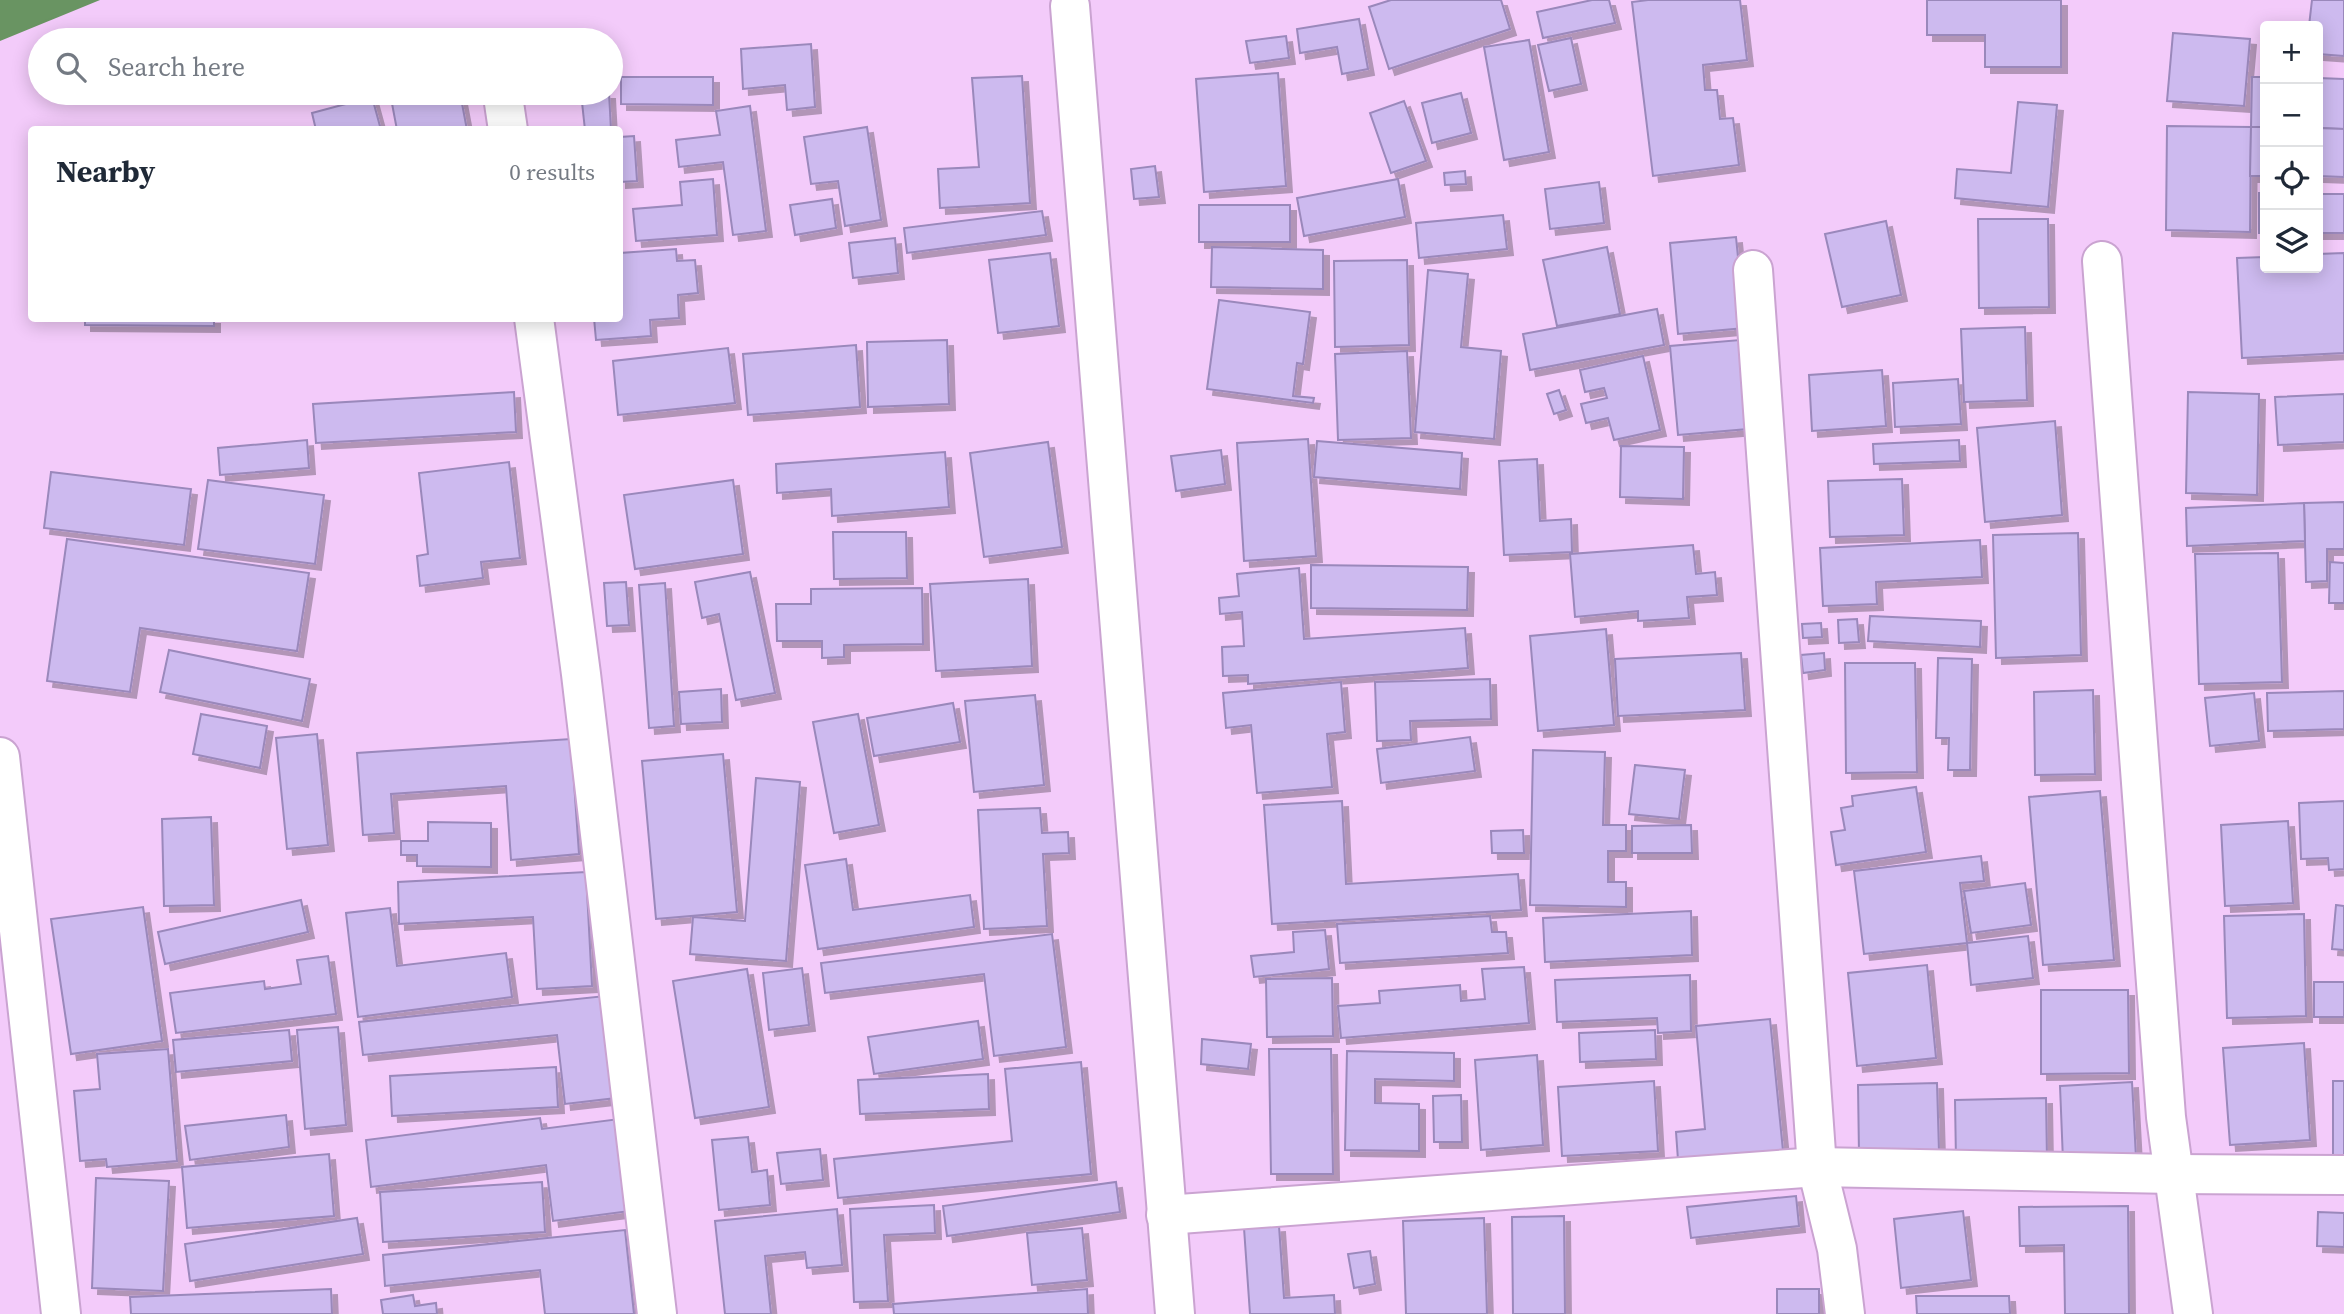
<!DOCTYPE html>
<html lang="en">
<head>
<meta charset="utf-8">
<style>
	:root { --surface:#fff; --page:#f2f2f3; --text:#1f2937; --muted:#747a83; --line:#e0e1e3 }
	body { margin:0; font-family:"Source Serif 4",serif; background:var(--page); color:var(--text) }
	.controls { position:absolute; right:21px; top:21px; display:grid; overflow:hidden; border-radius:7px; box-shadow:0 4px 18px #0003 }
	.controls button { width:63px; height:63px; display:grid; place-items:center; padding:0; border:0; border-bottom:2px solid var(--line); background:var(--surface); color:var(--text); font:35px sans-serif }
	.list { margin:0; padding:0; list-style:none }
	h2 { display:flex; justify-content:space-between; align-items:center; height:91px; margin:0; padding:0 28px; font-size:30px }
	h2 small { font-size:23px; font-weight:400; color:var(--muted) }
	.icon { flex:none; width:38px; height:38px; fill:none; stroke:currentColor; stroke-width:2; stroke-linecap:round; stroke-linejoin:round }
	.map { position:relative; flex:none; width:2344px; height:1314px; overflow:hidden }
	.search { position:absolute; background:var(--surface); box-shadow:0 4px 18px #0003; left:28px; top:28px; width:595px; height:77px; display:flex; align-items:center; gap:18px; box-sizing:border-box; padding:0 24px; border-radius:38px; color:var(--muted); font-size:26px }
	.panel { position:absolute; background:var(--surface); box-shadow:0 4px 18px #0003; left:28px; top:126px; width:595px; height:196px; border-radius:7px }
	.map>svg:first-child { display:block }
	.water { fill:#699462 }
	.building { fill:#cdbaef; stroke:#9a88bb; stroke-width:2; filter:url(#shadow) }
	.lines { fill:none; stroke-linecap:round; stroke-linejoin:round }
	.minor-casing { stroke:#caa3d1; stroke-width:42 }
	.minor { stroke:#fff; stroke-width:38 }
</style>
</head>
<body>
<div class="map">
<svg width="2344" height="1314" viewBox="0 0 2344 1314">
	<defs>
		<filter id="shadow"><feDropShadow dx="6" dy="6" stdDeviation="0" flood-color="#0004"/></filter>
	</defs>
	<rect width="100%" height="100%" fill="#f3cbfa"/>
	<polygon class="water" points="0,0 100,0 0,41"/>
	<g class="building">
		<polygon points="1391,0 1501,0 1510,29 1389,69 1369,7"/>
		<polygon points="1592,0 1609,0 1615,23 1543,38 1537,12"/>
		<polygon points="1648,0 1740,0 1747,60 1703,65 1705,90 1717,90 1720,119 1733,118 1739,165 1653,176 1632,2"/>
		<polygon points="1927,0 2061,0 2061,67 1985,67 1985,35 1927,35"/>
		<polygon points="2312,0 2344,0 2344,56 2318,54 2318,26 2309,26"/>
		<polygon points="1359,19 1368,69 1342,74 1337,47 1300,53 1297,29"/>
		<polygon points="2173,33 2250,39 2244,106 2167,101"/>
		<polygon points="1286,36 1289,58 1250,63 1246,41"/>
		<polygon points="1571,38 1581,84 1549,91 1538,45"/>
		<polygon points="1529,40 1549,152 1504,160 1484,47"/>
		<polygon points="811,44 815,107 787,110 785,85 743,89 741,49"/>
		<polygon points="1278,73 1286,186 1204,192 1196,79"/>
		<polygon points="1022,76 1030,203 940,208 938,169 979,167 972,78"/>
		<polygon points="621,77 713,77 713,105 621,104"/>
		<polygon points="2252,77 2265,77 2265,127 2251,127"/>
		<polygon points="2318,78 2344,79 2344,129 2318,128"/>
		<polygon points="390,93 460,93 467,130 397,130"/>
		<polygon points="581,93 609,93 611,130 585,130"/>
		<polygon points="1461,93 1471,133 1432,143 1422,103"/>
		<polygon points="372,97 381,130 316,130 312,113"/>
		<polygon points="1404,101 1426,161 1391,173 1370,113"/>
		<polygon points="2018,102 2057,105 2048,207 1955,198 1957,169 2011,173"/>
		<polygon points="750,106 766,231 733,235 723,162 679,167 676,140 720,135 716,111"/>
		<polygon points="2167,126 2251,127 2250,232 2166,230"/>
		<polygon points="867,127 881,220 845,226 838,181 811,184 804,137"/>
		<polygon points="2251,127 2265,127 2265,176 2250,176"/>
		<polygon points="2318,128 2344,129 2344,177 2318,176"/>
		<polygon points="634,136 637,181 620,182 620,137"/>
		<polygon points="1155,166 1159,197 1134,199 1131,169"/>
		<polygon points="1465,171 1466,184 1445,185 1444,173"/>
		<polygon points="713,179 717,235 636,241 633,209 682,205 680,182"/>
		<polygon points="1398,179 1405,217 1304,236 1297,198"/>
		<polygon points="1599,182 1604,223 1550,229 1545,189"/>
		<rect x="2259" y="193" width="6" height="40"/>
		<rect x="2318" y="194" width="26" height="39"/>
		<polygon points="832,199 836,228 795,235 790,205"/>
		<rect x="1199" y="205" width="91" height="37"/>
		<polygon points="1042,211 1046,235 907,253 904,228"/>
		<polygon points="1503,215 1507,249 1419,258 1416,223"/>
		<polygon points="1978,219 2048,219 2049,307 1979,308"/>
		<polygon points="1886,221 1901,295 1842,307 1825,234"/>
		<polygon points="1736,237 1745,328 1678,334 1670,243"/>
		<polygon points="895,238 898,273 853,278 849,243"/>
		<polygon points="1212,247 1323,250 1323,289 1211,287"/>
		<polygon points="1607,247 1620,314 1557,326 1543,260"/>
		<polygon points="676,249 677,261 695,260 698,293 678,295 679,318 650,320 651,336 596,340 594,318 620,318 620,253"/>
		<polygon points="1050,253 1059,326 998,333 989,260"/>
		<polygon points="2344,253 2344,353 2242,358 2237,258 2265,257 2265,268 2318,268 2318,254"/>
		<polygon points="1407,260 1409,345 1335,347 1334,261"/>
		<polygon points="1428,270 1468,274 1461,347 1501,351 1494,439 1415,432"/>
		<polygon points="1219,300 1310,312 1303,364 1297,363 1293,396 1314,398 1313,403 1207,389"/>
		<polygon points="1657,309 1664,345 1530,370 1523,334"/>
		<polygon points="85,318 214,318 214,326 85,325"/>
		<polygon points="2025,327 2027,400 1964,402 1961,329"/>
		<polygon points="947,340 949,404 868,407 867,342"/>
		<polygon points="1740,340 1748,429 1678,435 1670,346"/>
		<polygon points="856,345 860,407 748,415 743,354"/>
		<polygon points="728,348 735,403 618,415 613,361"/>
		<polygon points="1407,351 1411,438 1338,440 1335,354"/>
		<polygon points="1643,356 1660,430 1614,440 1608,418 1586,423 1581,404 1607,398 1604,388 1585,392 1580,370"/>
		<polygon points="1882,370 1886,426 1812,431 1809,375"/>
		<polygon points="1958,379 1961,424 1895,427 1893,383"/>
		<polygon points="1559,390 1566,410 1554,414 1547,394"/>
		<polygon points="514,392 516,432 316,443 313,404"/>
		<polygon points="2188,392 2259,394 2257,495 2186,493"/>
		<polygon points="2344,394 2344,442 2278,445 2275,397"/>
		<polygon points="2055,421 2062,515 1985,522 1977,428"/>
		<polygon points="1308,439 1316,556 1244,561 1237,443"/>
		<polygon points="307,440 309,468 220,475 218,448"/>
		<polygon points="1959,440 1960,461 1874,464 1873,444"/>
		<polygon points="1317,441 1462,453 1460,489 1314,477"/>
		<polygon points="1048,442 1062,547 984,557 970,453"/>
		<polygon points="1621,446 1684,447 1683,499 1620,497"/>
		<polygon points="1221,450 1225,484 1176,491 1171,456"/>
		<polygon points="945,452 949,507 832,516 831,489 777,493 776,464"/>
		<polygon points="1537,459 1540,521 1571,519 1572,552 1504,555 1499,461"/>
		<polygon points="509,462 520,558 481,562 483,578 420,586 417,556 428,554 419,473"/>
		<polygon points="51,472 191,489 184,545 44,528"/>
		<polygon points="1902,479 1904,535 1830,537 1828,481"/>
		<polygon points="208,480 324,495 315,564 198,549"/>
		<polygon points="733,480 743,554 635,569 624,495"/>
		<polygon points="2344,502 2344,549 2327,549 2327,581 2306,582 2304,503"/>
		<polygon points="2304,503 2305,541 2187,546 2186,508"/>
		<polygon points="833,532 906,532 907,578 834,579"/>
		<polygon points="2078,533 2081,655 1996,658 1993,535"/>
		<polygon points="67,539 309,573 297,651 140,628 130,692 47,681"/>
		<polygon points="1980,540 1982,577 1876,582 1877,604 1823,606 1820,548"/>
		<polygon points="1693,545 1696,574 1715,572 1717,595 1687,597 1689,618 1638,621 1638,611 1575,617 1570,554"/>
		<polygon points="2278,553 2282,682 2199,684 2195,554"/>
		<polygon points="2330,562 2344,563 2344,603 2329,603"/>
		<polygon points="1311,565 1468,567 1467,610 1311,608"/>
		<polygon points="1299,568 1304,639 1465,628 1468,668 1248,684 1248,675 1223,676 1222,647 1244,646 1242,612 1220,614 1219,598 1239,596 1237,574"/>
		<polygon points="750,572 775,693 736,700 719,614 702,618 695,582"/>
		<polygon points="1028,579 1032,666 936,671 930,584"/>
		<polygon points="626,582 629,625 607,626 604,583"/>
		<polygon points="665,583 674,726 649,728 639,585"/>
		<polygon points="922,588 923,644 844,645 844,657 822,658 822,641 777,641 776,604 811,604 811,589"/>
		<polygon points="1870,616 1981,621 1980,647 1868,641"/>
		<polygon points="1857,619 1859,642 1839,643 1838,620"/>
		<polygon points="1821,623 1822,637 1803,638 1802,624"/>
		<polygon points="1606,629 1614,725 1538,731 1530,636"/>
		<polygon points="169,650 310,679 302,721 160,692"/>
		<polygon points="1741,653 1745,710 1618,716 1615,659"/>
		<polygon points="1824,653 1825,670 1803,673 1801,655"/>
		<polygon points="1938,658 1972,659 1970,770 1948,770 1949,738 1936,738"/>
		<polygon points="1845,663 1915,663 1917,772 1846,773"/>
		<polygon points="1490,679 1491,719 1410,721 1411,740 1377,741 1375,682"/>
		<polygon points="1341,682 1345,732 1327,734 1332,787 1257,793 1251,725 1226,728 1223,693"/>
		<polygon points="721,689 722,722 681,724 679,692"/>
		<polygon points="2093,690 2095,774 2035,775 2034,692"/>
		<polygon points="2344,691 2344,729 2268,731 2267,693"/>
		<polygon points="2254,693 2259,741 2210,746 2205,698"/>
		<polygon points="1035,695 1044,785 974,792 965,701"/>
		<polygon points="953,703 960,742 874,756 867,718"/>
		<polygon points="201,714 267,726 260,768 193,754"/>
		<polygon points="858,714 879,825 834,833 813,722"/>
		<polygon points="317,734 328,845 287,849 276,738"/>
		<polygon points="1470,737 1475,771 1381,783 1377,749"/>
		<polygon points="571,739 579,854 511,860 506,786 391,794 394,833 363,835 357,753"/>
		<polygon points="1533,750 1605,752 1603,825 1626,825 1626,851 1608,851 1608,882 1626,882 1626,907 1530,905"/>
		<polygon points="723,754 737,912 656,919 642,761"/>
		<polygon points="1635,765 1685,770 1679,819 1629,814"/>
		<polygon points="756,778 800,782 786,961 690,954 693,917 745,921"/>
		<polygon points="1916,787 1926,852 1836,865 1831,832 1845,830 1841,808 1853,806 1852,796"/>
		<polygon points="2100,791 2114,960 2043,965 2029,797"/>
		<polygon points="1342,801 1346,884 1518,874 1521,910 1272,924 1264,805"/>
		<polygon points="2344,801 2344,869 2329,870 2328,858 2301,859 2299,803"/>
		<polygon points="1040,808 1042,833 1068,832 1069,853 1043,854 1047,926 984,929 978,810"/>
		<polygon points="211,817 214,905 164,906 162,819"/>
		<polygon points="2288,821 2293,903 2225,906 2221,825"/>
		<polygon points="428,822 491,823 491,867 417,866 417,855 401,855 401,841 428,841"/>
		<polygon points="1691,825 1692,853 1632,853 1632,826"/>
		<polygon points="1523,830 1524,853 1492,853 1491,831"/>
		<polygon points="1981,856 1984,881 1960,883 1967,943 1864,954 1854,871"/>
		<polygon points="846,859 853,910 970,895 974,927 818,949 805,865"/>
		<polygon points="586,872 592,986 537,989 533,917 399,924 398,882"/>
		<polygon points="2025,883 2031,925 1971,933 1964,891"/>
		<polygon points="301,900 308,932 165,964 158,932"/>
		<polygon points="2336,905 2344,906 2344,950 2332,949"/>
		<polygon points="143,907 162,1041 71,1054 51,919"/>
		<polygon points="390,908 397,966 506,953 512,997 358,1017 346,913"/>
		<polygon points="1691,911 1692,955 1545,962 1543,918"/>
		<polygon points="2304,914 2306,1016 2227,1018 2224,916"/>
		<polygon points="1490,916 1492,932 1506,932 1508,953 1340,963 1337,924"/>
		<polygon points="1325,930 1329,969 1254,977 1251,956 1294,952 1293,932"/>
		<polygon points="1052,934 1066,1047 994,1056 984,974 825,993 821,963"/>
		<polygon points="2028,936 2033,978 1971,985 1967,943"/>
		<polygon points="328,956 336,1014 176,1033 170,993 264,981 265,989 301,984 297,960"/>
		<polygon points="1927,965 1936,1058 1857,1066 1848,973"/>
		<polygon points="1524,967 1529,1023 1341,1038 1338,1006 1380,1003 1379,991 1460,985 1461,1001 1485,999 1482,969"/>
		<polygon points="802,968 809,1025 769,1030 763,973"/>
		<polygon points="747,969 769,1107 695,1118 673,981"/>
		<polygon points="1690,975 1691,1031 1658,1033 1657,1018 1557,1022 1555,980"/>
		<polygon points="1332,978 1333,1036 1267,1037 1266,979"/>
		<rect x="2314" y="982" width="30" height="35"/>
		<polygon points="2041,990 2128,990 2129,1073 2041,1074"/>
		<polygon points="605,996 616,1098 565,1104 557,1035 363,1055 359,1022"/>
		<polygon points="1770,1019 1783,1151 1678,1160 1676,1132 1705,1129 1696,1026"/>
		<polygon points="978,1021 983,1059 874,1074 868,1037"/>
		<polygon points="338,1027 346,1125 305,1129 297,1030"/>
		<polygon points="289,1030 292,1061 176,1072 173,1040"/>
		<polygon points="1655,1030 1656,1059 1580,1062 1579,1033"/>
		<polygon points="1202,1039 1251,1044 1248,1069 1201,1064"/>
		<polygon points="2304,1043 2310,1140 2230,1145 2223,1048"/>
		<polygon points="168,1049 177,1161 107,1167 106,1159 80,1161 74,1091 100,1089 97,1054"/>
		<polygon points="1269,1049 1331,1049 1333,1174 1271,1174"/>
		<polygon points="1347,1051 1454,1053 1454,1081 1375,1079 1375,1103 1419,1104 1419,1151 1345,1150"/>
		<polygon points="1537,1055 1543,1145 1481,1150 1475,1060"/>
		<polygon points="1081,1062 1091,1174 838,1198 834,1159 1012,1141 1005,1069"/>
		<polygon points="556,1067 558,1107 392,1116 390,1076"/>
		<polygon points="988,1074 989,1109 860,1114 858,1080"/>
		<polygon points="1654,1081 1658,1151 1562,1156 1558,1087"/>
		<rect x="2333" y="1081" width="11" height="75"/>
		<polygon points="2132,1082 2136,1158 2063,1161 2060,1086"/>
		<polygon points="1937,1083 1939,1152 1859,1154 1858,1085"/>
		<polygon points="1461,1095 1462,1142 1434,1142 1433,1096"/>
		<polygon points="2046,1098 2047,1160 1956,1161 1955,1100"/>
		<polygon points="286,1115 289,1147 190,1160 185,1126"/>
		<polygon points="540,1118 542,1129 619,1119 630,1211 553,1221 546,1165 371,1187 366,1140"/>
		<polygon points="748,1137 752,1172 767,1170 770,1205 719,1210 712,1140"/>
		<polygon points="820,1149 823,1180 781,1184 777,1153"/>
		<polygon points="329,1154 334,1216 187,1228 182,1167"/>
		<polygon points="96,1178 169,1181 163,1291 92,1288"/>
		<polygon points="542,1182 545,1232 383,1242 380,1192"/>
		<polygon points="1116,1182 1120,1212 947,1236 943,1206"/>
		<polygon points="1796,1196 1799,1226 1691,1238 1687,1207"/>
		<polygon points="934,1205 935,1233 884,1235 888,1301 854,1302 850,1209"/>
		<polygon points="2128,1206 2129,1314 2065,1314 2064,1245 2020,1246 2019,1207"/>
		<polygon points="837,1209 842,1265 807,1268 805,1252 765,1256 771,1314 725,1314 715,1221"/>
		<polygon points="1963,1211 1971,1280 1901,1288 1894,1219"/>
		<polygon points="2318,1212 2344,1213 2344,1247 2317,1246"/>
		<polygon points="1564,1216 1565,1314 1513,1314 1512,1217"/>
		<polygon points="357,1218 363,1254 190,1281 185,1244"/>
		<polygon points="1484,1218 1487,1314 1406,1314 1403,1221"/>
		<polygon points="1279,1226 1284,1298 1334,1295 1335,1314 1250,1314 1244,1228"/>
		<polygon points="1082,1228 1087,1280 1032,1285 1027,1233"/>
		<polygon points="625,1230 634,1314 545,1314 540,1270 385,1286 383,1255"/>
		<polygon points="1370,1251 1375,1284 1354,1288 1348,1254"/>
		<polygon points="331,1289 332,1314 131,1314 130,1297"/>
		<polygon points="1087,1289 1088,1314 894,1314 893,1304"/>
		<rect x="1777" y="1289" width="42" height="25"/>
		<polygon points="413,1295 415,1306 436,1303 437,1314 383,1314 381,1300"/>
		<polygon points="1916,1296 2009,1296 2010,1314 1917,1314"/>
	</g>
	<g class="lines">
		<g class="minor-casing">
			<g id="minor">
				<polyline points="1070,6 1175,1314"/>
				<polyline points="504,103 508,130"/>
				<polyline points="2102,261 2166,1117 2193,1314"/>
				<polyline points="1753,270 1817,1167 1837,1249 1845,1314"/>
				<polyline points="534,318 581,674 657,1314"/>
				<polyline points="0,757 61,1314"/>
				<polyline points="1166,1215 1817,1167 2173,1174 2344,1175"/>
			</g>
		</g>
		<use href="#minor" class="minor"/>
	</g>
</svg>
<div class="controls">
<button>+</button>
<button>−</button>
<button><svg class="icon" aria-label="locate" viewBox="0 0 24 24"><circle cx="12" cy="12" r="6"/><path d="M12 2v4M12 18v4M2 12h4M18 12h4"/></svg></button>
<button><svg class="icon" aria-label="layers" viewBox="0 0 24 24"><path d="M12 4l9 5-9 5-9-5zM3 14l9 5 9-5"/></svg></button>
</div>
<div class="search"><svg class="icon" aria-label="search" viewBox="0 0 24 24"><circle cx="10" cy="10" r="6"/><path d="M15 15l6 6"/></svg>Search here</div>
<section class="panel">
<h2>Nearby<small>0 results</small></h2>
<ul class="list">
</ul>
</section>
</div>
</body>
</html>
